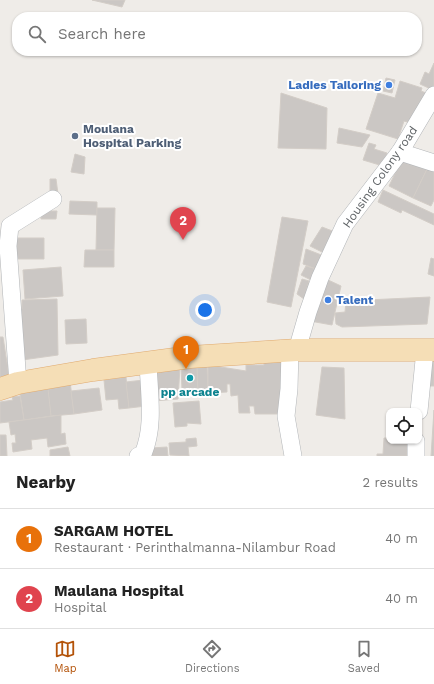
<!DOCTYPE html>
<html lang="en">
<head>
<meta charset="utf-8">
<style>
	:root { --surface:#fff; --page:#f2f2f2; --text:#222; --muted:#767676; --line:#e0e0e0; --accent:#b45309 }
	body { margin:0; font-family:"Work Sans",sans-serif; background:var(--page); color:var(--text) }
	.controls { position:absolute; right:12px; bottom:12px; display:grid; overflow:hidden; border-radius:8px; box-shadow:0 1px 3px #0004 }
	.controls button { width:36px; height:36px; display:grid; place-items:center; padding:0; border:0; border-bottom:1px solid var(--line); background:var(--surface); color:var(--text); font:20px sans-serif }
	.you { position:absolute; left:205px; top:310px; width:14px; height:14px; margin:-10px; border:3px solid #fff; border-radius:50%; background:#1a73e8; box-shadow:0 0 0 6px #1a73e833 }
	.badge { display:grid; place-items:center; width:26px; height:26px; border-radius:50%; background:var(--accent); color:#fff; font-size:13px; font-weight:700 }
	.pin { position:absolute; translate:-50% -33px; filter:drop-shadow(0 1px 2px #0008) }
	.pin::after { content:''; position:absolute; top:21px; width:14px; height:12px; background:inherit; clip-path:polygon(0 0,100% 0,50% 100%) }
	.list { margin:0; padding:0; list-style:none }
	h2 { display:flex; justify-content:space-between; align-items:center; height:52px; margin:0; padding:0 16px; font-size:17px }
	h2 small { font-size:13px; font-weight:400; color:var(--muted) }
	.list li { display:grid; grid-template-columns:26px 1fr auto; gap:12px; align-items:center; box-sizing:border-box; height:60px; padding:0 16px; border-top:1px solid var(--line) }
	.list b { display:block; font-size:15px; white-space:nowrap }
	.list p { margin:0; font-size:13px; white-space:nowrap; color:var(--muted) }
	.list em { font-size:13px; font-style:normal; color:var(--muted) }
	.icon { flex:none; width:22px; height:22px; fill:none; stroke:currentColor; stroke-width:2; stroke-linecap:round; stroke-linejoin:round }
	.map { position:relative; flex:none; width:434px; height:456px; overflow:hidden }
	.search { position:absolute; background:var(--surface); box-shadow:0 1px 3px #0004; left:12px; right:12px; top:12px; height:44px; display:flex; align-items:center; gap:10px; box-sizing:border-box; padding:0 14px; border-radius:16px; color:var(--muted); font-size:15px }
	.sheet { height:172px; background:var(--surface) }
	nav { display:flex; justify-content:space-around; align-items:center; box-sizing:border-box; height:56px; border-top:1px solid var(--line); background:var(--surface); font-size:11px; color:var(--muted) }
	nav a { display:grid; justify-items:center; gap:2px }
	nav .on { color:var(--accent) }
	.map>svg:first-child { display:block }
	.building { fill:#cbc7c4; stroke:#d3cdc7 }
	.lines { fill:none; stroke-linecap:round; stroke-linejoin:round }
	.minor-casing { stroke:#b2b5b8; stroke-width:18 }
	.major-casing { stroke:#e0aa6f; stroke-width:23 }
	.minor { stroke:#fff; stroke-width:17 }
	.major { stroke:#f5deb6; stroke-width:22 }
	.shop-dot { fill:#3f7fe0; stroke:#fff; stroke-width:1.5 }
	.service-dot { fill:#5c6f8a; stroke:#fff; stroke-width:1.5 }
	.culture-dot { fill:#0f9aa8; stroke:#fff; stroke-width:1.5 }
	.labels { text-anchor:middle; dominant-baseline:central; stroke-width:4; stroke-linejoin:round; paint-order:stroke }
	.shop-label { font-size:12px; font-weight:bold; fill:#366cbe; stroke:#fff; text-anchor:end }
	.service-label { font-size:12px; font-weight:bold; fill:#4e5e75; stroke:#fff; text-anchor:start }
	.street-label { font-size:12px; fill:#5f6366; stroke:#fff }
	.culture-label { font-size:12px; font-weight:bold; fill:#0d838f; stroke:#fff }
</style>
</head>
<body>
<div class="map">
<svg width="434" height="456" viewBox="0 0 434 456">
	<rect width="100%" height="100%" fill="#efece8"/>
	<g class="building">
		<polygon points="92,0 125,0 122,7"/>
		<polygon points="434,63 434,88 433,90 420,84 425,72 429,74"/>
		<polygon points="386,78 395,80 392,93 383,91"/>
		<polygon points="400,81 422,88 421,91 426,93 416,125 404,121 398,139 366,129 378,93 395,98"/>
		<polygon points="281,93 327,108 326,149 278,148"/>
		<polygon points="339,128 370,135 362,147 337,143"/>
		<polygon points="369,143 376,145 374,149 387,153 383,166 363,160"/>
		<polygon points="75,154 85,157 84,174 71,172"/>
		<polygon points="404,155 428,167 413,198 389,186"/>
		<polygon points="428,167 434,171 434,200 431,206 413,198"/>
		<polygon points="50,179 56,179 58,194 50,194"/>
		<polygon points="383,190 434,214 434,225 402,210 401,213 378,202"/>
		<polygon points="70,201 97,202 97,215 69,214"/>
		<polygon points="97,208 115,208 114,250 96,250"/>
		<polygon points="41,211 57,211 56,219 41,219"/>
		<polygon points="282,217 308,221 291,307 267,302"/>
		<polygon points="322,227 335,232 324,253 310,246"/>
		<polygon points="15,238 44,238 44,259 16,259"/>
		<polygon points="306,249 324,256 316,269 303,264"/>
		<polygon points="85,250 114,250 114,267 84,267"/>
		<polygon points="431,258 434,259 434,276 428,274"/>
		<polygon points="306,266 316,269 311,280 301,275"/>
		<polygon points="61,267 63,296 25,299 23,270"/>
		<polygon points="302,279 309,281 304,299 297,294"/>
		<polygon points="326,279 341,286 332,325 310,321"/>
		<polygon points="430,297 427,324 342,327 336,324 335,313 345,312 346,301"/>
		<polygon points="57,299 58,355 22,360 17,309 22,309 22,300"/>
		<polygon points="86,319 87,343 66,344 65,320"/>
		<polygon points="0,337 3,337 9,376 0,377"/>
		<polygon points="287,361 283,414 255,414 254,406 249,406 250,413 239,413 238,395 231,396 230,384 227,384 227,392 208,393 208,365 246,371 246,365 264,365 264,362"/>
		<polygon points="430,361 434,361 434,386 428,386"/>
		<polygon points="197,365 198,391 182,390 181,366"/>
		<polygon points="197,365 207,365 208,391 198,391"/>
		<polygon points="180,367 178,399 154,401 153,370"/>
		<polygon points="322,367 344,368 345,419 316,415"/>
		<polygon points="126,377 129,408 119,409 118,399 106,400 104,380"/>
		<polygon points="144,380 146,406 129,408 126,382"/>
		<polygon points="70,381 74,414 51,416 47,384"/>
		<polygon points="99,388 102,410 74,414 71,391"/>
		<polygon points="48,389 51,416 24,420 20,393"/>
		<polygon points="20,396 24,420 0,423 0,402 13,400 12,397"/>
		<polygon points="199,401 201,424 187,423 187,426 175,427 173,403"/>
		<polygon points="434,410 434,456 431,456"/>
		<polygon points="61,415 61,434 65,433 66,444 48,447 47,438 31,440 32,449 13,452 12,443 16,443 15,434 11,435 9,422"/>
		<polygon points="0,435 6,435 7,456 0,456"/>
		<polygon points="196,438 197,446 188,447 189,456 170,455 169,443 186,442 186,439"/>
		<polygon points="384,438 389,438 389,441 408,441 407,456 377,456 377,454 383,454"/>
		<polygon points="68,447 70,456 50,456 50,450"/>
		<polygon points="167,447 168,456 152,456 151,448"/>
	</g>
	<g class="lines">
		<g class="minor-casing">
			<g id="minor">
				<polyline points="400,152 434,163"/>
				<polyline points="290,350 289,389 286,416 293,456"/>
				<polyline points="297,350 308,312 320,278 345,224 400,152 434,95"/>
				<polyline points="18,383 8,246 10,226 53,199"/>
				<polyline points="419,411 425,350"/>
				<polyline points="416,441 416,456"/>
				<path d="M 138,456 L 143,454 C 155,426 149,393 148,362"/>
			</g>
		</g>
		<g class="major-casing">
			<polyline id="major" points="0,389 18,383 93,370 190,357 297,350 434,350"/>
		</g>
		<use href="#minor" class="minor"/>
		<use href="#major" class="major"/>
	</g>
	<g class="shop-dot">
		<circle cx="389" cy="85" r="4"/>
		<circle cx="328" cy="300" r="4"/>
	</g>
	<circle class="service-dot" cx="75" cy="136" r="4"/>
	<circle class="culture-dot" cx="190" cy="378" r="4"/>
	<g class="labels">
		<g class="shop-label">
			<text x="381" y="85">Ladies Tailoring</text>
			<text x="336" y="300" text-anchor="start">Talent</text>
		</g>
		<g class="service-label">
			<text x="83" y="129">Moulana<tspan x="83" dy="14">Hospital Parking</tspan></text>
		</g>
		<g class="street-label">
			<text transform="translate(380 177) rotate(-55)">Housing Colony road</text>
		</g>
		<g class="culture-label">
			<text x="190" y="392">pp arcade</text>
		</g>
	</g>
</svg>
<div class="controls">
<button><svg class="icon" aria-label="locate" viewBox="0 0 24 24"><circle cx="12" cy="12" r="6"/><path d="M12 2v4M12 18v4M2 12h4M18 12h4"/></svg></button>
</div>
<div class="you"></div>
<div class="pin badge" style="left:186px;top:369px;background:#e8710a">1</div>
<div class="pin badge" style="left:183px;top:240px;background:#e0444e">2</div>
<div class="search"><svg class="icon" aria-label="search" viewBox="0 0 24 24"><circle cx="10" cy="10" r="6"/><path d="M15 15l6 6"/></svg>Search here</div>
</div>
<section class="sheet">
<h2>Nearby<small>2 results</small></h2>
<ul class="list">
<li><span class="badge" style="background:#e8710a">1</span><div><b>SARGAM HOTEL</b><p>Restaurant · Perinthalmanna-Nilambur Road</p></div><em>40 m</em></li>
<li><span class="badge" style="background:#e0444e">2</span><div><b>Maulana Hospital</b><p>Hospital</p></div><em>40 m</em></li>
</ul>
</section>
<nav>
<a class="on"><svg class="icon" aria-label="map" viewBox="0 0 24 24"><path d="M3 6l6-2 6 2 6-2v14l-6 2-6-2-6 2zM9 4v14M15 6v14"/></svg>Map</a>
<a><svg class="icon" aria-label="directions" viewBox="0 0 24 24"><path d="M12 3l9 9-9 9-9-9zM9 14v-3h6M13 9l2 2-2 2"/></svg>Directions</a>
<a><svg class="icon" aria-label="saved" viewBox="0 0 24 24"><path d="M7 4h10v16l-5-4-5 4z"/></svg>Saved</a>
</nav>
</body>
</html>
